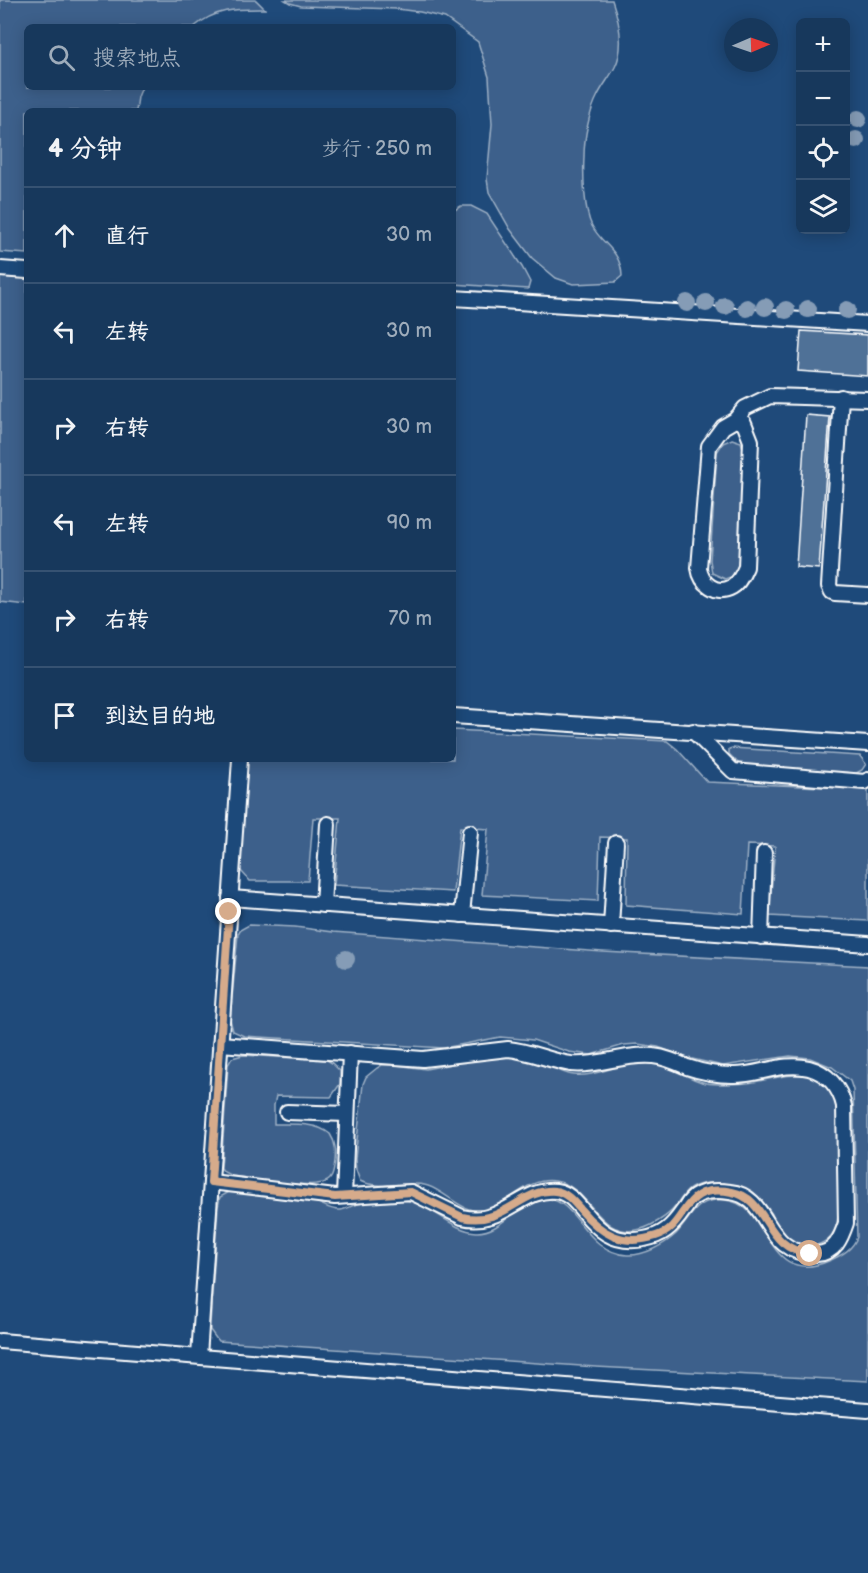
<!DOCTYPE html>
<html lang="zh">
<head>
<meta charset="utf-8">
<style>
	:root { --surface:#17385c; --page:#244365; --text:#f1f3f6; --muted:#9eacbb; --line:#365272 }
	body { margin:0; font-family:"Balsamiq Sans","LXGW WenKai TC",sans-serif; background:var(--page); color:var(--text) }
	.controls { position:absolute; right:18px; top:18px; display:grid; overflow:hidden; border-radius:9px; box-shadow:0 3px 15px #0003 }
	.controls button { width:54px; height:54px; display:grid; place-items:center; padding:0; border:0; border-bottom:2px solid var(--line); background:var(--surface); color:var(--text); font:30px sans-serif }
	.compass { position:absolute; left:724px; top:18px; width:54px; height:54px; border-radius:50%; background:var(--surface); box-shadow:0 3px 15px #0003; rotate:88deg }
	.stop { position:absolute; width:18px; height:18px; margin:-14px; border:4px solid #d6ab8b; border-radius:50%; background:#fff }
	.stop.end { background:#d6ab8b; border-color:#fff; box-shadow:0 2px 6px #0008 }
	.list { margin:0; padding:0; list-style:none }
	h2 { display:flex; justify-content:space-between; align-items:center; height:78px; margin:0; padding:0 24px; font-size:26px }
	h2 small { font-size:20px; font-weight:400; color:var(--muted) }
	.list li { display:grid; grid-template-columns:39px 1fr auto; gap:18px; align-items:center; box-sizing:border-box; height:96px; padding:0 24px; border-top:2px solid var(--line) }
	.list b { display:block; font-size:22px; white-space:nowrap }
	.list em { font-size:20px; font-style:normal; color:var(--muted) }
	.icon { flex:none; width:33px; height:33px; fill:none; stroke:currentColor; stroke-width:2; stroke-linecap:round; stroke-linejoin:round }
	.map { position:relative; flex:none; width:868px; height:1573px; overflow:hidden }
	.search { position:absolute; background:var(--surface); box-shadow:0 3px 15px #0003; left:24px; top:24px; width:432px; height:66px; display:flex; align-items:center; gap:15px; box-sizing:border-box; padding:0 21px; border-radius:9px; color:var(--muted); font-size:22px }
	.panel { position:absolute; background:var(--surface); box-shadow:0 3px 15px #0003; left:24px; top:108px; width:432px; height:654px; border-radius:9px }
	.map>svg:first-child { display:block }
	.green { fill:#3c618b; stroke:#9eb0c5; stroke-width:1.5 }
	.building { fill:#507197; stroke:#fff; stroke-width:1.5 }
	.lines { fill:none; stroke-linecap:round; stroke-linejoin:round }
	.service-casing { stroke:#fff; stroke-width:18 }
	.service { stroke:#1f4a7a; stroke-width:14 }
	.tree { fill:#859cb6 }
	.route { stroke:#d6ab8b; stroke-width:8 }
</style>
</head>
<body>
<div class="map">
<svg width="868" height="1573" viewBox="0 0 868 1573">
	<rect width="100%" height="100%" fill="#1f4a7a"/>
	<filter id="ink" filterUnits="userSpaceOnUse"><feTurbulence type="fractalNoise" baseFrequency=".0167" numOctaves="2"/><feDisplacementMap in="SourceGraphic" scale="12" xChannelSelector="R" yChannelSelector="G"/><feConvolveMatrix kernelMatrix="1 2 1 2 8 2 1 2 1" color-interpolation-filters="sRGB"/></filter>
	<g filter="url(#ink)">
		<g class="green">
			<path d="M 0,0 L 256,0 L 265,9 C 236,9 217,8 194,27 L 27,27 L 27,87 L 142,87 L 138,97 L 136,111 L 27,111 L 27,254 L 0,252 Z"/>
			<path d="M 285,0 L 612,0 C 619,20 625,47 615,67 C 610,77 603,85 598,95 C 589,112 584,138 584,157 C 583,175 584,211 592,226 C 603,246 621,250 622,276 L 615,282 L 596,283 L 573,284 L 556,278 L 532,258 L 510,229 L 489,192 L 487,179 L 492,124 L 489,77 L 478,42 L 445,18 L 420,12 L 397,9 L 301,6 L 290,3 Z"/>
			<polygon points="461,206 471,206 487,214 522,267 530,282 528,289 453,284 453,211"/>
			<polygon points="0,276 27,278 27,605 0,602"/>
			<polygon points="732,439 741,442 745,455 739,567 736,575 725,579 712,573 710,560 717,452 723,443"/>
			<polygon points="453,730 667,741 677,749 707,782 868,789 868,921 769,916 775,846 747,845 743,914 626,905 627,838 600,837 598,901 482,895 488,829 460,827 453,892 334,885 340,818 313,818 308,881 250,881 241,871 240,864 247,759 453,759"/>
			<polygon points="732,748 860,756 866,764 862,770 851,776 743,768 729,754 729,749"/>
			<path d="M 249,925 L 295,927 L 333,932 L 603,952 L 868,966 L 868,1381 L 596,1367 L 218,1341 L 210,1330 L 210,1324 L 218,1207 L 220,1197 L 231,1191 C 256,1193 282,1195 307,1199 C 319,1201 328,1211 341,1210 C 346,1209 350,1207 354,1205 C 369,1201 393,1198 408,1201 C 433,1205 451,1231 477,1232 C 506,1232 519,1195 549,1199 C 577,1202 586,1252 627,1255 C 644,1256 664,1245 676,1234 C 693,1216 695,1198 725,1200 C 773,1204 764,1290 831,1260 C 842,1255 853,1249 857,1237 L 853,1090 L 850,1081 L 832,1067 L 810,1058 L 790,1056 L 723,1066 L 688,1058 L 658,1047 L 637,1044 L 624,1045 L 591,1055 L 569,1052 L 533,1040 L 500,1037 L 444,1048 L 244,1036 L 233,1031 L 230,1019 L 238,934 L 240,930 Z"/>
			<path d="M 504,1054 C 516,1057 529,1057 540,1061 C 552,1066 561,1074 574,1075 C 595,1078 626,1060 650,1062 C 670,1063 686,1079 706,1083 C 719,1085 734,1084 747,1083 C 779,1079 825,1058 837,1105 L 838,1215 C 837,1228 833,1238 820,1244 C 804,1251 785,1240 777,1227 C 775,1223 774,1218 772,1214 C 766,1205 758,1197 750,1191 C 742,1185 730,1184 719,1183 C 706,1182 691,1184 683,1196 C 680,1199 678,1204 675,1207 C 668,1216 652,1226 641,1229 C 597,1241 592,1186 555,1181 C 525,1177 510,1205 485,1210 C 463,1215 447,1192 428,1186 C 406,1179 381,1191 360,1181 L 356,1170 L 355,1159 L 363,1084 L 366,1077 L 377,1068 L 382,1065 L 396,1065 L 426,1069 Z"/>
			<path d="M 243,1055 L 327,1060 L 332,1063 L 340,1071 L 340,1084 L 331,1097 L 276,1096 L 274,1105 L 274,1124 C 292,1124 316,1122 330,1134 C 336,1143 336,1151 335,1161 C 334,1167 334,1175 330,1179 C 319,1192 250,1178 232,1176 L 224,1172 L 221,1168 L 228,1065 L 232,1058 Z"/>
		</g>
		<g class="building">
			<polygon points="801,331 868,335 868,376 798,371"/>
			<polygon points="806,415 830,417 819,569 796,567"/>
		</g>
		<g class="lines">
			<g class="service-casing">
				<g id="service">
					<polyline points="0,269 27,271"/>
					<polyline points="453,298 868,324"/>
					<polyline points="841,397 829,586 832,592 835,593 868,595"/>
					<path d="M 735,420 L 744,423 L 751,441 L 746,567 C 743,574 739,583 732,587 C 716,596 701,583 699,568 L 709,446 L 723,427 L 735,420 L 745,408 L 770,396 L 868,399"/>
					<polyline points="453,716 868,744"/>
					<polyline points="693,731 733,771 865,782 868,780"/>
					<polyline points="230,898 868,944"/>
					<polyline points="323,905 328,824"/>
					<polyline points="462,915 470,832"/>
					<polyline points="611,926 616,843"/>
					<polyline points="761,937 764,853"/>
					<polyline points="287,1112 347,1114"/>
					<path d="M 211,1182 L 335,1197 L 411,1192 L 462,1217 C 503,1227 522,1187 556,1191 C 585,1194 590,1249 644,1239 C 662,1236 672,1227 683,1211 C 686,1208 688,1203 691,1200 C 700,1190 718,1190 730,1192 C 772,1196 762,1256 817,1254 C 835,1253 841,1238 846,1223 L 844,1106 C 840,1088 828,1073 809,1068 C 783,1061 758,1076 732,1075 C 717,1075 702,1072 687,1067 C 676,1062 665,1057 653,1056 C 625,1053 597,1067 571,1064 C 550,1061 530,1051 508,1049 L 423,1059 L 220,1044"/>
					<polyline points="344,1196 350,1053"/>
					<polyline points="0,1341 868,1410"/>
					<polyline points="199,1356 240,759"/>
				</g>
			</g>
			<use href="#service" class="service"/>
		</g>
		<g class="tree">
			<circle cx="858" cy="119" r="9"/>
			<circle cx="856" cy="140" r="9"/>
			<circle cx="687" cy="303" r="9"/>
			<circle cx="706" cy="303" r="9"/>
			<circle cx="725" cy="306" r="9"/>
			<circle cx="765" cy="307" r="9"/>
			<circle cx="747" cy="308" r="9"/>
			<circle cx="808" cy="309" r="9"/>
			<circle cx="786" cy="310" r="9"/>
			<circle cx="847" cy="310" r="9"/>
			<circle cx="346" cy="959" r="9"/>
		</g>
	</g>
	<g class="lines" filter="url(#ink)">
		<path class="route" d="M 229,912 L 211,1182 L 335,1197 L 411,1192 L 462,1217 C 504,1227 521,1188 555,1191 C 566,1192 574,1202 580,1209 C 601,1234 622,1247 656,1236 C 690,1226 679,1182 732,1192 C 770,1199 763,1249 810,1254"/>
	</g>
</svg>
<div class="controls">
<button>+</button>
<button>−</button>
<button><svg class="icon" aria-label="locate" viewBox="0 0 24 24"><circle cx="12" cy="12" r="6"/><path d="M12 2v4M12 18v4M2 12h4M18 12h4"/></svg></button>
<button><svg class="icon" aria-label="layers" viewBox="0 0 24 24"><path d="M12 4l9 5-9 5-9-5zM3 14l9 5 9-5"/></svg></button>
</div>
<svg class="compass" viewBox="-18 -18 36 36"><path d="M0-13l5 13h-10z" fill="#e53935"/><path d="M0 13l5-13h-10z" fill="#9eacbb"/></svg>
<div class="stop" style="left:810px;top:1254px"></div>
<div class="stop end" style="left:229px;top:912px"></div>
<div class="search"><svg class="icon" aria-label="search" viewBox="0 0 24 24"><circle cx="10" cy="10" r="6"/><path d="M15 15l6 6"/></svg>搜索地点</div>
<section class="panel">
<h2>4 分钟<small>步行 · 250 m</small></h2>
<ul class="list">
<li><svg class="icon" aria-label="ahead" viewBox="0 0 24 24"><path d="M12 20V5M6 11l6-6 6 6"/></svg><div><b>直行</b></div><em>30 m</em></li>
<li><svg class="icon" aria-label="left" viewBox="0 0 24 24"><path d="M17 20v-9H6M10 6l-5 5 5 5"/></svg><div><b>左转</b></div><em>30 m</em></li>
<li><svg class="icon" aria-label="right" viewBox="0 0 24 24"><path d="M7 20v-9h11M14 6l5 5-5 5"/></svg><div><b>右转</b></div><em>30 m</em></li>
<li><svg class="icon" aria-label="left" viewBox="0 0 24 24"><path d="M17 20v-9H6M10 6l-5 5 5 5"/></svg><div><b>左转</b></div><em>90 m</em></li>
<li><svg class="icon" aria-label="right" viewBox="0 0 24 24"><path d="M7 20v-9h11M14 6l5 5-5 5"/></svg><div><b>右转</b></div><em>70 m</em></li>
<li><svg class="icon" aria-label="arrive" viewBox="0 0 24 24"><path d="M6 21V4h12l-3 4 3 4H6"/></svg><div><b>到达目的地</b></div></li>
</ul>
</section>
</div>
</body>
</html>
